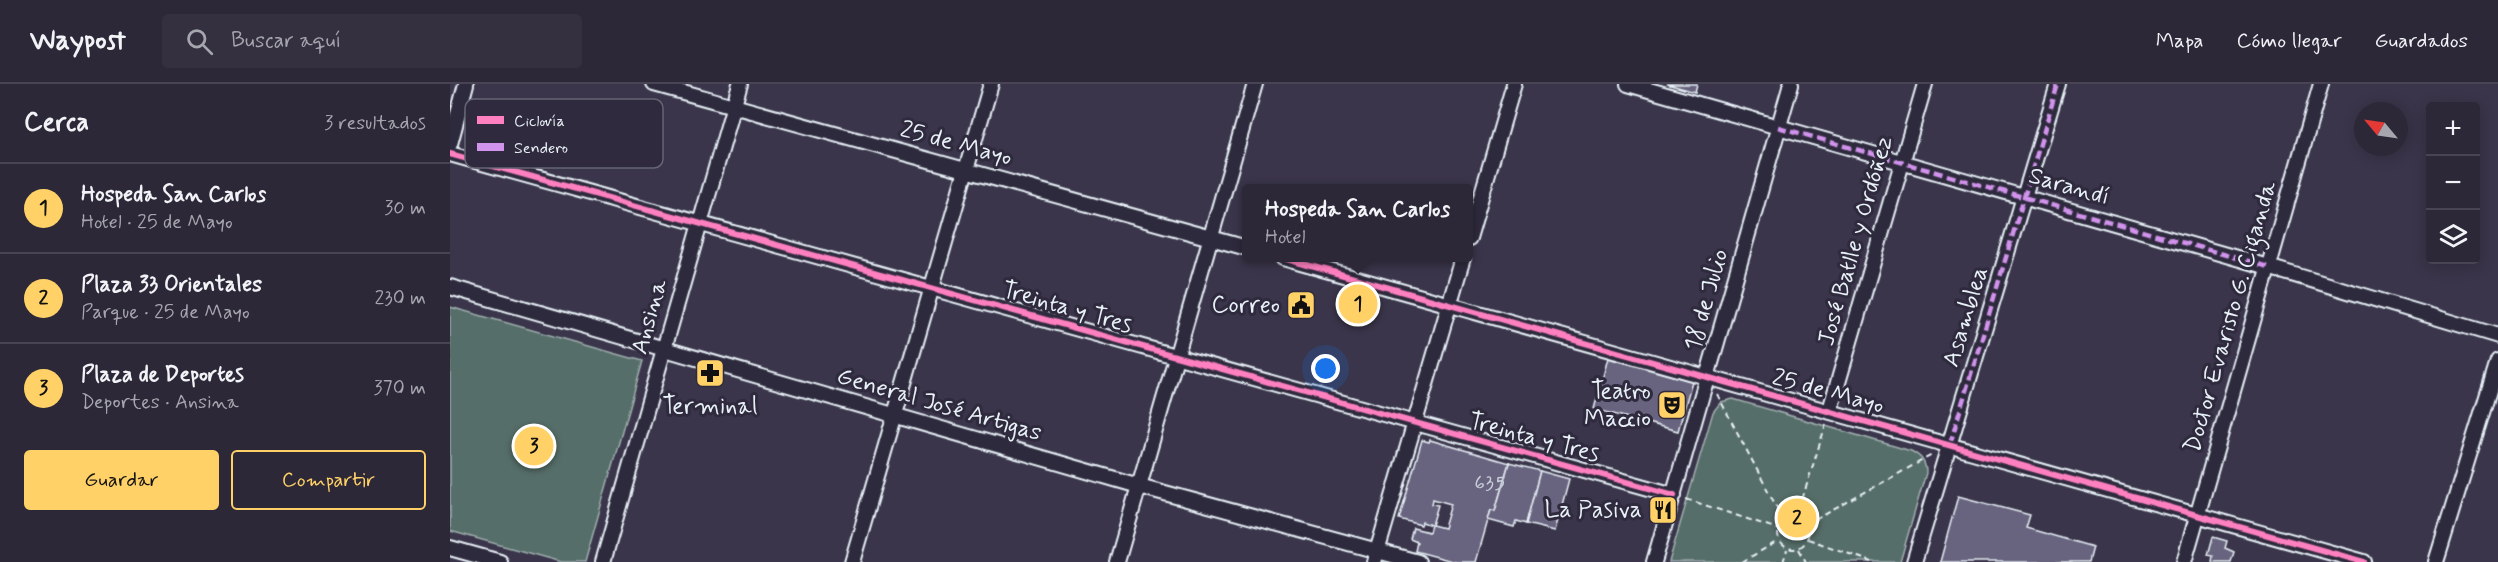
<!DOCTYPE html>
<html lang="es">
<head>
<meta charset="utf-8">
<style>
	:root { --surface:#2c2838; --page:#343040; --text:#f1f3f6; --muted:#a6a6ae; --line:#484453; --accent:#ffd166 }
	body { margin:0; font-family:Mynerve,sans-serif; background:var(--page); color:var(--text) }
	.controls { position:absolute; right:18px; top:18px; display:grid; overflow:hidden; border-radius:6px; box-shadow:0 3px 15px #0003 }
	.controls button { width:54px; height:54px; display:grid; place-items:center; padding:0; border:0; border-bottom:2px solid var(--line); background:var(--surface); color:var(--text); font:30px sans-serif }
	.compass { position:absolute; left:1904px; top:18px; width:54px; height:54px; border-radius:50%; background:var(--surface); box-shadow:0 3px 15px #0003; rotate:299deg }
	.you { position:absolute; left:876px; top:285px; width:21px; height:21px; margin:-15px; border:4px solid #fff; border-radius:50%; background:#1a73e8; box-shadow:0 0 0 9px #1a73e833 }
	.badge { display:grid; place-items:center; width:39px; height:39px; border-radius:50%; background:var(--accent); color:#111; font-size:20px; font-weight:700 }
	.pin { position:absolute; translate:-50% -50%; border:3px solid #fff; box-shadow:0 2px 6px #0006 }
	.popup { position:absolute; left:792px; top:100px; width:231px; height:78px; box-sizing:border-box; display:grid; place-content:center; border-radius:6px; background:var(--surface); filter:drop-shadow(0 2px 4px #0005); font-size:20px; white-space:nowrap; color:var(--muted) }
	.popup b { font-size:22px; color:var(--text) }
	.popup::after { content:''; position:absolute; left:50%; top:100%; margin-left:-12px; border:12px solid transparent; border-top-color:var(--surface) }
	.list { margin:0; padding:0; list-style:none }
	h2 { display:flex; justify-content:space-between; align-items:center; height:78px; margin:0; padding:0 24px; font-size:26px }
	h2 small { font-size:20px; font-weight:400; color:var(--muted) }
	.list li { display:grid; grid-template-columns:39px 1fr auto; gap:18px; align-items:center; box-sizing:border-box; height:90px; padding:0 24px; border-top:2px solid var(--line) }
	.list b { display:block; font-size:22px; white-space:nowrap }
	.list p { margin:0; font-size:20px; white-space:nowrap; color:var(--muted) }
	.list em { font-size:20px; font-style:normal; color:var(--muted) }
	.actions { display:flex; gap:12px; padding:18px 24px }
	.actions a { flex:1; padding:14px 0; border:2px solid var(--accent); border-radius:6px; text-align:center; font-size:21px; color:var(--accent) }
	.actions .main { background:var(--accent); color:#111 }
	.icon { flex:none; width:33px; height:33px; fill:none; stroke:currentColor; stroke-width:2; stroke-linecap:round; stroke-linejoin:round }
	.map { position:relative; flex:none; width:2048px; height:478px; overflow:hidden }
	header { display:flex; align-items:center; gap:36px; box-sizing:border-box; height:84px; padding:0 30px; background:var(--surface); border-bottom:2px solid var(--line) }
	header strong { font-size:28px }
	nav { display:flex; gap:33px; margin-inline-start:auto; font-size:21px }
	.search { width:420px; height:54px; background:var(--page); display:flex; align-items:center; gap:15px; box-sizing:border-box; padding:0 21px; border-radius:6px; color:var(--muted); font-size:22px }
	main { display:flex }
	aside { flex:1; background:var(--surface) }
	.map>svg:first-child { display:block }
	.green { fill:#576e69; stroke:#a0b0b0; stroke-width:1.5 }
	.building { fill:#68637e; stroke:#e8f1f8; stroke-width:1.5; fill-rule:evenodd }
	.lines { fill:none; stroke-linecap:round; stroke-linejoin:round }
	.street-casing { stroke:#e8f1f8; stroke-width:18 }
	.path { stroke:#e8f1f8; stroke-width:2; stroke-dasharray:6 4.5; stroke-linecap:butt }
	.street { stroke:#2f2a3d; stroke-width:14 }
	.quiet { stroke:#d193ec; stroke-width:4.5; stroke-dasharray:9 4.5; stroke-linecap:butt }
	.cycleway-casing { stroke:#2f2a3d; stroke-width:10 }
	.cycleway { stroke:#ff80c0; stroke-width:6 }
	.labels { text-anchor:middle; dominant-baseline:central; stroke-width:6; stroke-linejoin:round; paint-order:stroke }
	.number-label { font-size:21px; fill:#c8ceda }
	.street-label { font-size:24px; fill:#e8f1f8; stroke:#2f2a3d }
	.poi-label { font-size:24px; fill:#e8f1f8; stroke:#2f2a3d; text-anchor:end }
	.key { fill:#2f2a3d; stroke:#666675; stroke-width:1.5 }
	.key-label { font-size:16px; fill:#e8f1f8 }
</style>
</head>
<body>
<header>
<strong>Waypost</strong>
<div class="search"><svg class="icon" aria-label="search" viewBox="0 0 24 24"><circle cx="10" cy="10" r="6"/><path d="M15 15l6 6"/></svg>Buscar aquí</div>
<nav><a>Mapa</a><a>Cómo llegar</a><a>Guardados</a></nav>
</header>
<main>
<aside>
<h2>Cerca<small>3 resultados</small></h2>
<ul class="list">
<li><span class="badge">1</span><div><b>Hospeda San Carlos</b><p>Hotel · 25 de Mayo</p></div><em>30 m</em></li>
<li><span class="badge">2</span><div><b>Plaza 33 Orientales</b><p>Parque · 25 de Mayo</p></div><em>230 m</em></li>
<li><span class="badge">3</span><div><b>Plaza de Deportes</b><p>Deportes · Ansina</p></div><em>370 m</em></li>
</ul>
<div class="actions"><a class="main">Guardar</a><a>Compartir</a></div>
</aside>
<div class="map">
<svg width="2048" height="478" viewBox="0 0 2048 478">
	<rect width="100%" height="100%" fill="#3a354a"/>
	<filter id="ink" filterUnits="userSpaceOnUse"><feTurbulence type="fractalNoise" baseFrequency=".0167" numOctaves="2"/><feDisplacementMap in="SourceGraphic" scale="12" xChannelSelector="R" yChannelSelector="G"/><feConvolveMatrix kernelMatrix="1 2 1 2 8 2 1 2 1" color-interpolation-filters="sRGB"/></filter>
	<g filter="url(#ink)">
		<g class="green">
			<polygon points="0,223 192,277 135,478 111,478 0,447"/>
			<path d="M 1283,315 L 1461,367 C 1471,372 1476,378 1476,389 L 1450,478 L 1219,478 L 1263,328 L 1271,318 Z"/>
		</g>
		<g class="building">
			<polygon points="1217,0 1247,0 1245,8"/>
			<polygon points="1158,274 1242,297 1228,347 1144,325"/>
			<path d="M 972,356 L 979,358 L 980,356 L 1059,379 L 1045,427 L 1041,426 L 1026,478 L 1006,478 L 965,467 L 967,458 L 960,455 L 963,444 L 979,448 L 981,441 L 972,438 L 971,441 L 949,435 ZM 983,415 L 1001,420 L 994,444 L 982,441 L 988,421 L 982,420 Z"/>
			<polygon points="1059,379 1090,387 1076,440 1066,437 1064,443 1038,436 1041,426 1045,427"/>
			<polygon points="1090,387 1119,395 1105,447 1076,440"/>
			<polygon points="1508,412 1580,431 1576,444 1643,463 1639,478 1490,478"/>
			<polygon points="1763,453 1777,457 1775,464 1784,468 1781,478 1762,478 1763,472 1758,471"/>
		</g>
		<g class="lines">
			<g class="street-casing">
				<g id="street">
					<polyline points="204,0 797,164"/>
					<polyline points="1178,0 1818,183 2048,252"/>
					<polyline points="0,60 16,0"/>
					<polyline points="0,70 1224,411"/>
					<polyline points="1019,154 1064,0"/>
					<polyline points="833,174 1914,478"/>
					<polyline points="0,203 689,402 968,478"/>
					<polyline points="1380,326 1475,0"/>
					<polyline points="0,464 50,478"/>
					<polyline points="153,478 290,0"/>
					<polyline points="402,478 541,0"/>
					<polyline points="667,478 805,0"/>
					<polyline points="924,478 1013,174"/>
					<polyline points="1204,478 1341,0"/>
					<polyline points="1464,478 1608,0"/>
					<polyline points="1734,478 1871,0"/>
					<polyline points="1986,478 2048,277"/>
				</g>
			</g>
			<g class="path">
				<polyline points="1267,310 1334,437"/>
				<polyline points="1236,415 1328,445"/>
				<circle cx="1343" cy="450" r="15"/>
				<polyline points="1346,435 1376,340"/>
				<polyline points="1356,441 1482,371"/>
				<polyline points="1358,455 1422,478"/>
				<polyline points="1349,465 1356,478"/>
				<polyline points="1292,478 1328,457"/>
				<polyline points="1333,478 1337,466"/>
			</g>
			<use href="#street" class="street"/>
			<g class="quiet">
				<polyline points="1328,43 1818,183"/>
				<polyline points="1500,360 1608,0"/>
			</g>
			<g class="cycleway-casing">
				<g id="cycleway">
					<polyline points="0,70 1224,411"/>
					<polyline points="833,174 1914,478"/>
				</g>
			</g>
			<use href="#cycleway" class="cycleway"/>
		</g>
	</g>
	<defs>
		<g id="civic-square" transform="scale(1.5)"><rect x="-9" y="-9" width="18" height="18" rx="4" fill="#ffd166" stroke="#2f2a3d"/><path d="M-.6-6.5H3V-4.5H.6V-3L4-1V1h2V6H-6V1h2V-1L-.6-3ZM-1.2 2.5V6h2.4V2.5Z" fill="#111"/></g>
		<g id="pharmacy-square" transform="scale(1.5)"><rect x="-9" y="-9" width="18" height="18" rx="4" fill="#ffd166" stroke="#2f2a3d"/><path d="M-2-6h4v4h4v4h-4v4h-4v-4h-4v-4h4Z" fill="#111"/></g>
		<g id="theatre-square" transform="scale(1.5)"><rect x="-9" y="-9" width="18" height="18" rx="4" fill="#ffd166" stroke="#2f2a3d"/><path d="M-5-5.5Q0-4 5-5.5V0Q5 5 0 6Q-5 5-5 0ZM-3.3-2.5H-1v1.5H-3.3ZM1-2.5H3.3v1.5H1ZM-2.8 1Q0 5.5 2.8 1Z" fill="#111"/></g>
		<g id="restaurant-square" transform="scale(1.5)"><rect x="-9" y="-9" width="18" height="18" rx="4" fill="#ffd166" stroke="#2f2a3d"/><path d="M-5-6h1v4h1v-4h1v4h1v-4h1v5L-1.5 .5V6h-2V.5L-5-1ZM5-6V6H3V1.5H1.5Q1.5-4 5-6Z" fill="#111"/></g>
	</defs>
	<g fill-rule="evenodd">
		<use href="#civic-square" x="851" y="221"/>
		<use href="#pharmacy-square" x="260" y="289"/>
		<use href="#theatre-square" x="1222" y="321"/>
		<use href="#restaurant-square" x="1213" y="426"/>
	</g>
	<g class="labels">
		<g class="number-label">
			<text x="1040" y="399">635</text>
		</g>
		<g class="street-label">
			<text transform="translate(506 60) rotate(15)">25 de Mayo</text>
			<text transform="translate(1619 103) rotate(16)">Sarandí</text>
			<text transform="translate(1406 157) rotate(-74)">José Batlle y Ordóñez</text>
			<text transform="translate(1257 216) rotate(-74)">18 de Julio</text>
			<text transform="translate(617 224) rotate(16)">Treinta y Tres</text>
			<text transform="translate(200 233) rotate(-74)">Ansina</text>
			<text transform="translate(1516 233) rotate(-73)">Asamblea</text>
			<text transform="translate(1781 233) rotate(-74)">Doctor Evaristo G. Ciganda</text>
			<text transform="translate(1378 308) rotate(15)">25 de Mayo</text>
			<text transform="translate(489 321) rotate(16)">General José Artigas</text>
			<text transform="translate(1084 354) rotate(15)">Treinta y Tres</text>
		</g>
		<g class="poi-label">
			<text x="830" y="221">Correo</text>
			<text x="1201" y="307">Teatro<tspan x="1201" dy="28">Maccio</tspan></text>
			<text x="260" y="322" text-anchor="middle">Terminal</text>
			<text x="1192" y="426">La Pasiva</text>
		</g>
	</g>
	<rect x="15" y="15" width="198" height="69" rx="9" class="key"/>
	<rect x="27" y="32" width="27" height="8" fill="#ff80c0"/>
	<rect x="27" y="59" width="27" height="8" fill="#d193ec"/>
	<g class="key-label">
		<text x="64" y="42">Ciclovía</text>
		<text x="64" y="69">Sendero</text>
	</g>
</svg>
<div class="controls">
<button>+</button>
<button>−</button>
<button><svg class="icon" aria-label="layers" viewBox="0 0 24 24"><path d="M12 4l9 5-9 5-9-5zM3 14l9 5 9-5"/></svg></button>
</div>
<svg class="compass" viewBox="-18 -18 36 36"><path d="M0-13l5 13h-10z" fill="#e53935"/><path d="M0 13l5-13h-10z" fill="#a6a6ae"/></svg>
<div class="you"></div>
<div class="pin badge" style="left:908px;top:220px">1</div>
<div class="popup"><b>Hospeda San Carlos</b>Hotel</div>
<div class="pin badge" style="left:1347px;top:434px">2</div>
<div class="pin badge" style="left:84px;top:362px">3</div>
</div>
</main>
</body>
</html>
